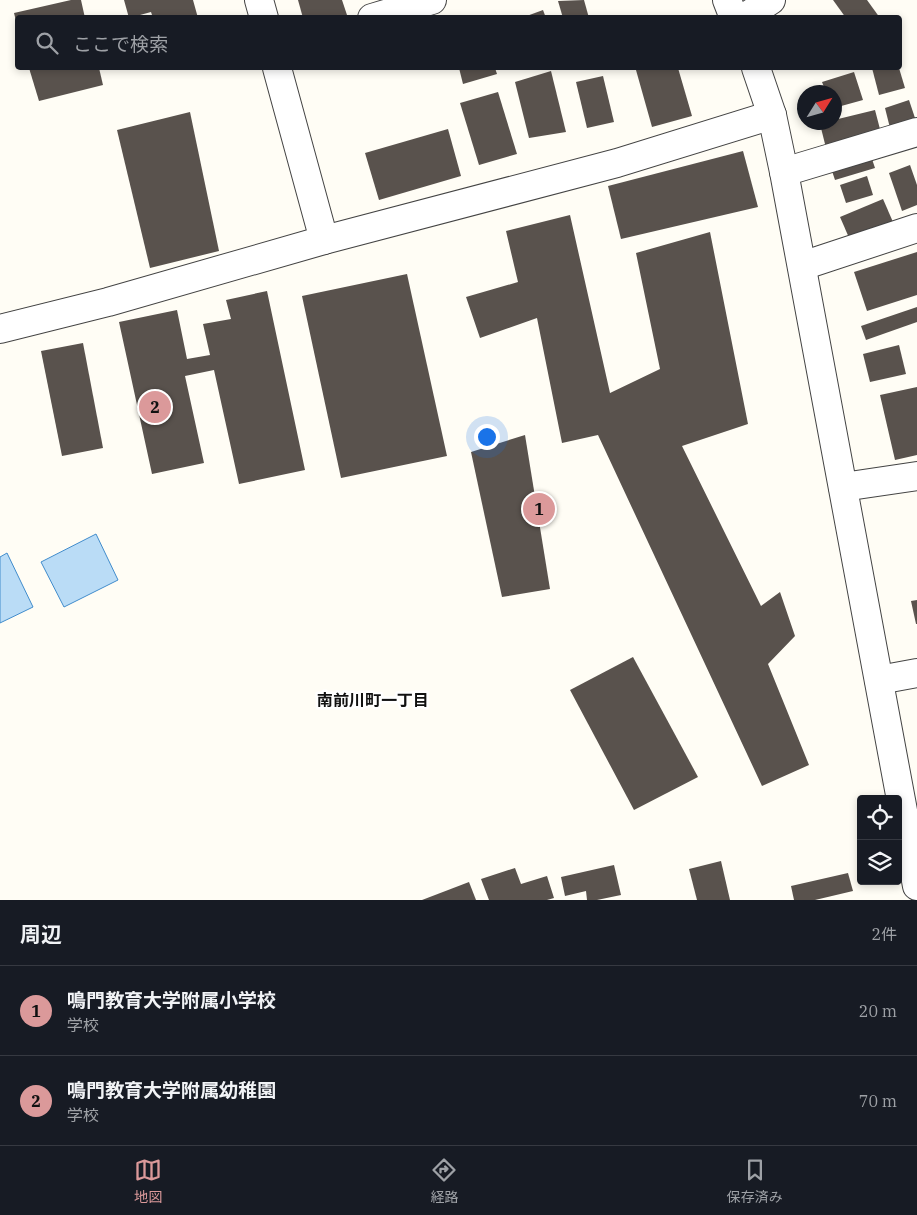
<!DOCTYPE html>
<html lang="ja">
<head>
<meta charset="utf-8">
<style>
	:root { --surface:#171b24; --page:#20242c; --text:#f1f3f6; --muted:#9ea1a6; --line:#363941; --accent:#db999a }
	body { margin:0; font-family:"IBM Plex Serif","Noto Sans JP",serif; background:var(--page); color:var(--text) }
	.controls { position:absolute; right:15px; bottom:15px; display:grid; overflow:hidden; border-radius:5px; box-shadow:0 2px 8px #0003 }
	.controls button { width:45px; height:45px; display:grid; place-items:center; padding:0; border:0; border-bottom:1px solid var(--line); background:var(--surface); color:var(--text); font:25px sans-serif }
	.compass { position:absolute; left:797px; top:85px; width:45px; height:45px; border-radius:50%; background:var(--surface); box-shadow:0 2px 8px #0003; rotate:53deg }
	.you { position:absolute; left:486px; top:436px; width:18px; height:18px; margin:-12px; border:4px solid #fff; border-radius:50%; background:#1a73e8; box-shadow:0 0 0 8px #1a73e833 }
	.badge { display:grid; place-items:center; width:32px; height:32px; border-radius:50%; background:var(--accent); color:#111; font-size:16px; font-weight:700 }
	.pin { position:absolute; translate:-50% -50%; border:2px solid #fff; box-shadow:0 1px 5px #0006 }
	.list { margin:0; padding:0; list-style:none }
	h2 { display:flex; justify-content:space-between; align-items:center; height:65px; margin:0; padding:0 20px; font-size:21px }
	h2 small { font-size:16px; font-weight:400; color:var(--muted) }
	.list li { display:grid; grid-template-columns:32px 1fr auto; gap:15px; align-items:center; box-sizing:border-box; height:90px; padding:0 20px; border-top:1px solid var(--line) }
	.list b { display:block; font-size:19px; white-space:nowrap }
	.list p { margin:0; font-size:16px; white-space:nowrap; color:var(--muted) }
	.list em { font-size:16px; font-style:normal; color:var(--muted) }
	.icon { flex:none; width:28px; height:28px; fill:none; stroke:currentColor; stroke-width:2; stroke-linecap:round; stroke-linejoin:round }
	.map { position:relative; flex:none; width:917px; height:900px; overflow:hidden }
	.search { position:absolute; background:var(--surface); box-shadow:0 2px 8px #0003; left:15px; right:15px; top:15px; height:55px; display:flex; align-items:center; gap:12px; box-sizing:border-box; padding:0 18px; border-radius:5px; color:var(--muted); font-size:19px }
	.sheet { height:245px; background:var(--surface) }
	nav { display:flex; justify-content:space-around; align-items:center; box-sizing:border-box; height:70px; border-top:1px solid var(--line); background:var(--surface); font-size:14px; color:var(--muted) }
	nav a { display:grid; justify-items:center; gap:2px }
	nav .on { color:var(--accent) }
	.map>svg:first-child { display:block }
	.water { fill:#badcf6; stroke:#418ccc }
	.building { fill:#59524d }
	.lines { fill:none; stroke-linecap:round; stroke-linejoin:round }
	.minor-casing { stroke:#444; stroke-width:30 }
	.minor { stroke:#fff; stroke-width:28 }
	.labels { text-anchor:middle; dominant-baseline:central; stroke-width:5; stroke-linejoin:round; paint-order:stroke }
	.neighbourhood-label { font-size:16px; font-weight:bold; fill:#111; stroke:#fff }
</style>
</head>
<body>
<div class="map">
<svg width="917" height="900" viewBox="0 0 917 900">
	<rect width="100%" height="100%" fill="#fffdf5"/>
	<g class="water">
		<polygon points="96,534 118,580 64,607 41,562"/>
		<polygon points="7,553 33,607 0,623 0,557"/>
	</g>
	<g class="building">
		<polygon points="71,0 81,0 85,18 18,18 17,25 14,13"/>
		<polygon points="124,0 193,0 198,18 153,18 151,12 129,18"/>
		<polygon points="298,0 342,0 347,15 339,18 303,18"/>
		<polygon points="584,0 589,18 563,18 558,1"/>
		<polygon points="833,0 867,0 880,18 846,18"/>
		<polygon points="543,10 546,18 524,18 524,17"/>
		<polygon points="821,15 823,18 803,18 803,16"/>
		<polygon points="29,68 99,68 103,85 39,101"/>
		<polygon points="459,68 495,68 497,74 463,84"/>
		<polygon points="646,68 678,68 692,116 652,127 636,70"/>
		<polygon points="872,68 899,68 905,88 879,95"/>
		<polygon points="551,71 566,132 529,138 515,82"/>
		<polygon points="854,72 863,100 834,108 834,92 826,92 822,82"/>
		<polygon points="603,76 614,122 587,128 576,82"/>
		<polygon points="498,92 517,154 479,165 460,103"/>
		<polygon points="909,100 916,121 890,128 885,108"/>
		<polygon points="875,110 881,133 826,148 820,124 834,122 834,120"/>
		<polygon points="190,112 219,251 150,268 117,130"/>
		<polygon points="448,129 461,176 379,200 365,153"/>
		<polygon points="743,151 758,207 621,239 608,186"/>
		<polygon points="870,153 875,168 835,180 830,165"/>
		<polygon points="910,165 917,185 917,205 902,211 889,173"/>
		<polygon points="867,176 873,195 846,203 840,185"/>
		<polygon points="883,199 893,222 850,240 840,217"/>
		<polygon points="570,215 610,393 660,369 636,253 710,232 748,424 682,446 761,606 780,592 795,636 768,664 809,765 762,786 598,435 562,443 537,318 480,338 466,297 518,282 506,231"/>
		<polygon points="917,252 917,295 867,311 854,272"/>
		<polygon points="407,274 447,456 341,478 302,296"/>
		<polygon points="267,291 305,470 239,484 214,370 185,376 204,463 152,474 119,322 177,310 187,359 210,355 203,324 231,319 226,300"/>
		<polygon points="917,307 917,322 866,340 861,326"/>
		<polygon points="83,343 103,448 62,456 41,351"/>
		<polygon points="899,345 906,374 870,382 863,354"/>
		<polygon points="917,387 917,455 895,460 880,395"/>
		<polygon points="525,435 550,589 502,597 471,452"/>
		<polygon points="917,600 917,624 916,624 911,601"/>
		<polygon points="633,657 698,777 634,810 570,690"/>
		<polygon points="721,861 730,900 697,900 689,869"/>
		<polygon points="614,865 621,895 597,900 587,900 586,891 565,896 561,877"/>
		<polygon points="515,868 521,884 547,876 554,898 547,900 489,900 481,879"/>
		<polygon points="848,873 853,891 815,900 794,900 791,886"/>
		<polygon points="469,882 476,900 422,900"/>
	</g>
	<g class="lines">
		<g class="minor-casing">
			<g id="minor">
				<polyline points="259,0 264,18"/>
				<polyline points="727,0 734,18"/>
				<polyline points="372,18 432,0"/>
				<polyline points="744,18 771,0"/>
				<polyline points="277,68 324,240"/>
				<polyline points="756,68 772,115 784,172 917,886"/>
				<polyline points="784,172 917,132"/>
				<polyline points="802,266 917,228"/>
				<polyline points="0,329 108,302 324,240 617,163 772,115"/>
				<polyline points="843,487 917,476"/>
				<polyline points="879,680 917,673"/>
			</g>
		</g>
		<use href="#minor" class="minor"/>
	</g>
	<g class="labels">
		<g class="neighbourhood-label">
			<text x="373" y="700">南前川町一丁目</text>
		</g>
	</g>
</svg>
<div class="controls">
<button><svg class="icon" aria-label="locate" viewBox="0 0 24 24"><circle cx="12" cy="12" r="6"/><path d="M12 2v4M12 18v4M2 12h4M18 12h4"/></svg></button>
<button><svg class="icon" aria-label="layers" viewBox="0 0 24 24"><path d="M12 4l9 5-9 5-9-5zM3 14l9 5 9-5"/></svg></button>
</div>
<svg class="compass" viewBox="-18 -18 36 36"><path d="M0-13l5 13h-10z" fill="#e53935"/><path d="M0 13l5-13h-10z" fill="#9ea1a6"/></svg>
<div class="you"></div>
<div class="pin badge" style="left:539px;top:509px">1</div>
<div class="pin badge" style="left:155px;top:407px">2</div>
<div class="search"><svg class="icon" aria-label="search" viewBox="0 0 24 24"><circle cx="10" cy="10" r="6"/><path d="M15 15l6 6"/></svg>ここで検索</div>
</div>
<section class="sheet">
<h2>周辺<small>2件</small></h2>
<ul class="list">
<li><span class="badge">1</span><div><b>鳴門教育大学附属小学校</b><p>学校</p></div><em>20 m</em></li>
<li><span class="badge">2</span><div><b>鳴門教育大学附属幼稚園</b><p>学校</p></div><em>70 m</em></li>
</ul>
</section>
<nav>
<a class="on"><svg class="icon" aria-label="map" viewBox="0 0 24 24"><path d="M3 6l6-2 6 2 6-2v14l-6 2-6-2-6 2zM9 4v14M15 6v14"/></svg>地図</a>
<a><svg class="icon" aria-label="directions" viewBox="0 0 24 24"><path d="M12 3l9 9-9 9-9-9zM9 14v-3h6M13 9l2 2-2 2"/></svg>経路</a>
<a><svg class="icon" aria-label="saved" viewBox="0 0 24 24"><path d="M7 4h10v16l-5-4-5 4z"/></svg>保存済み</a>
</nav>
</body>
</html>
